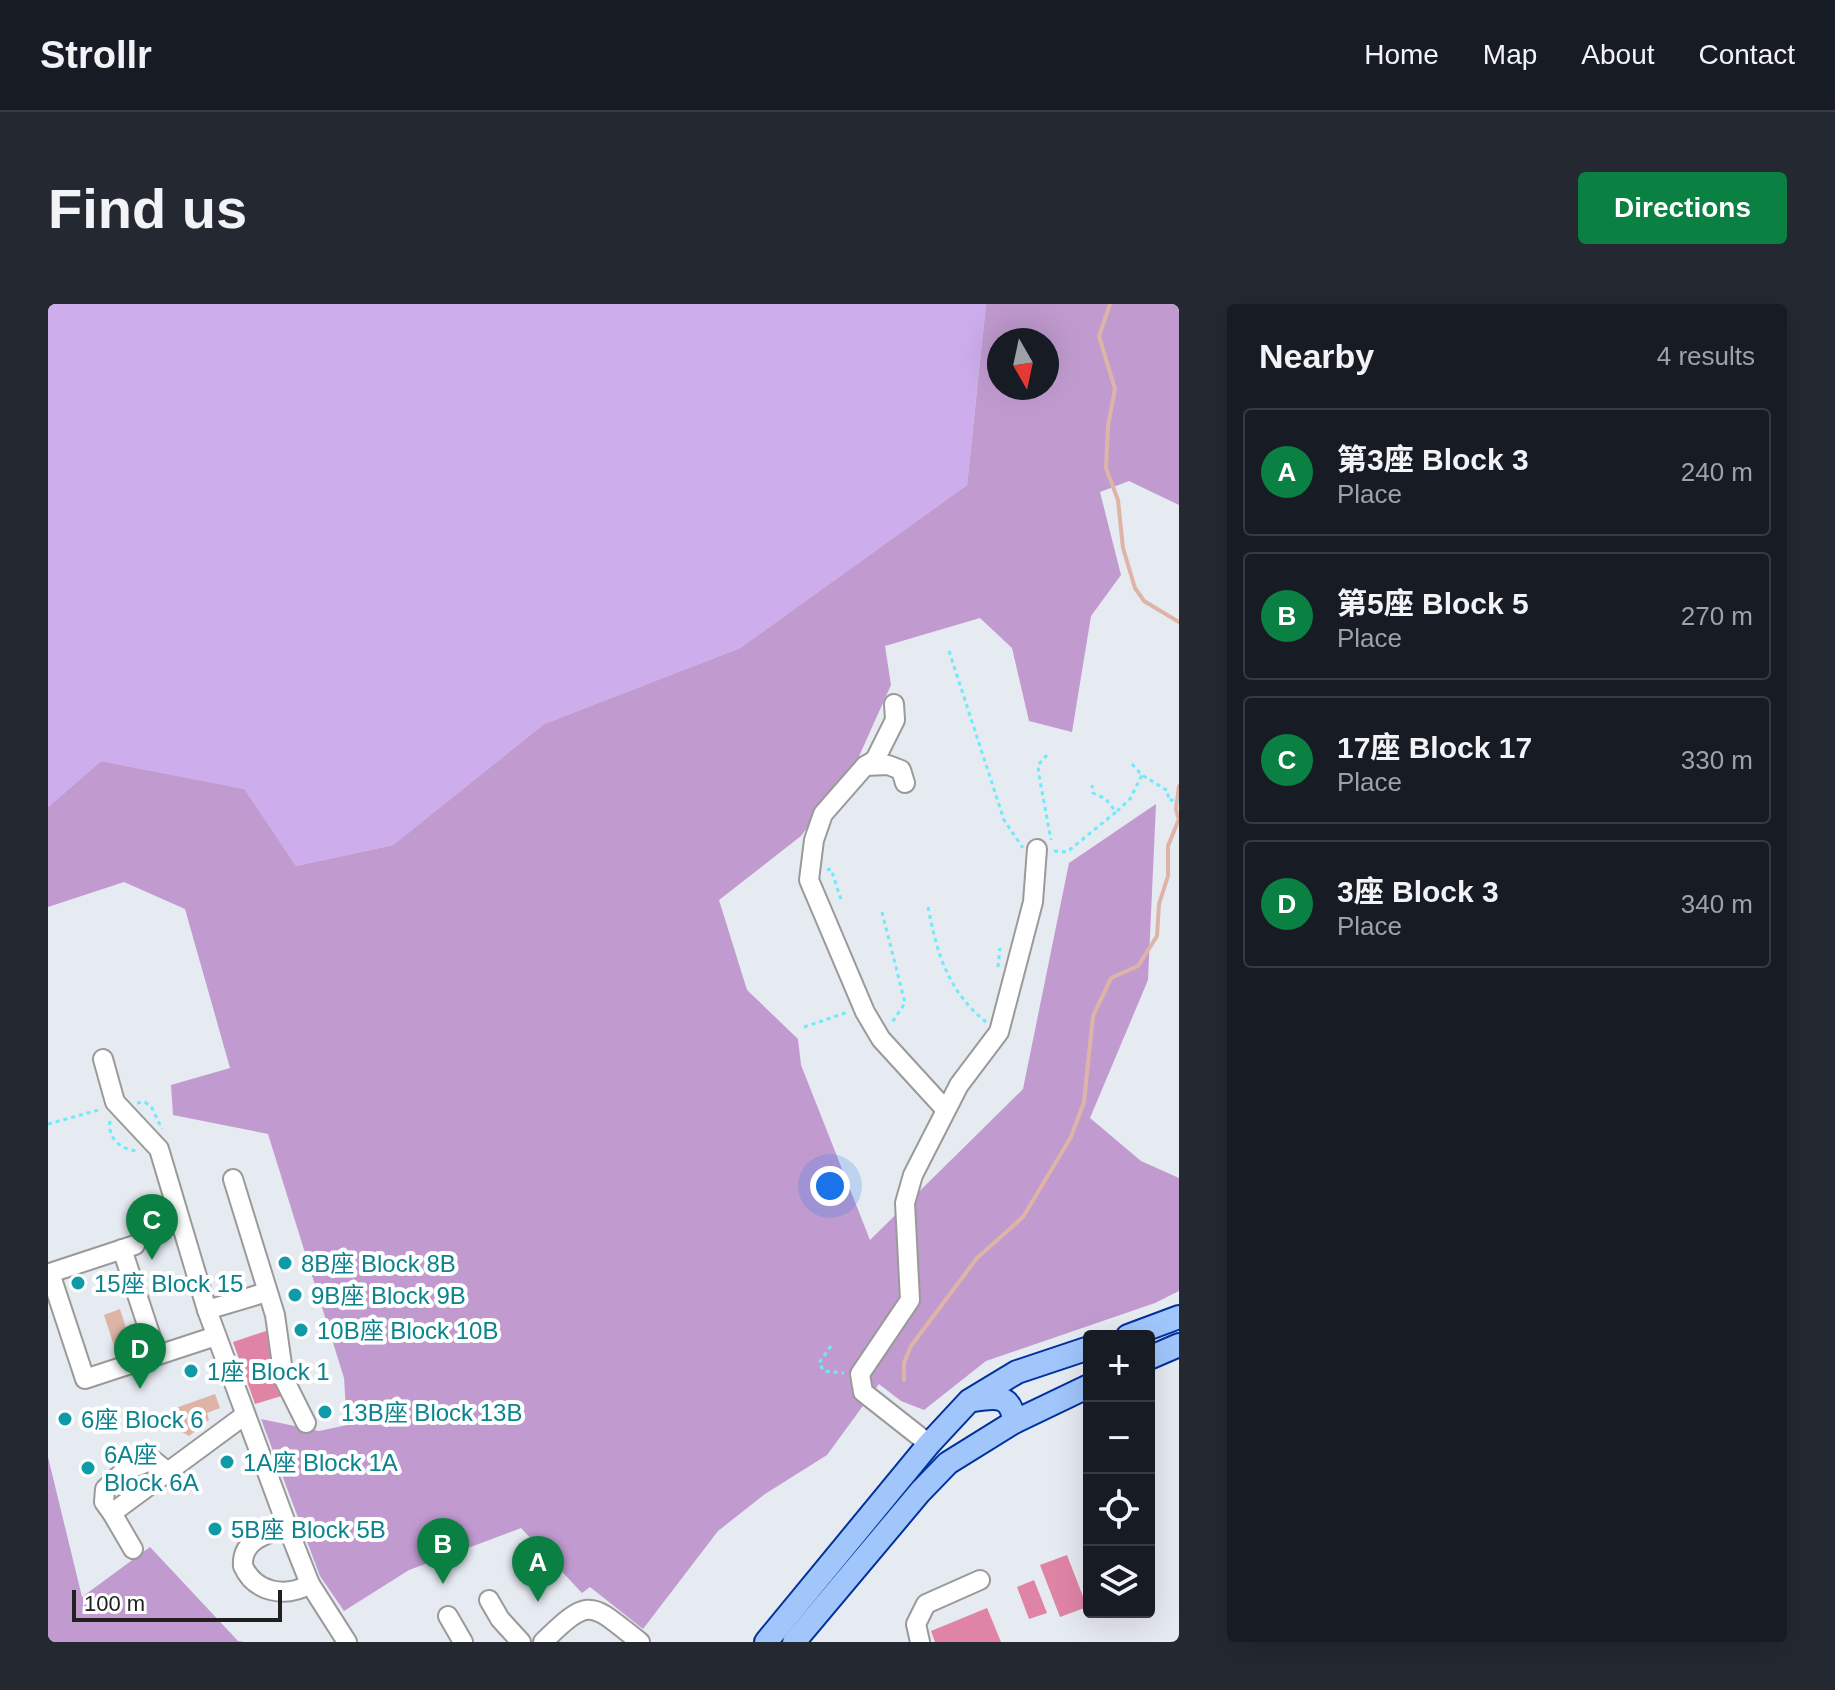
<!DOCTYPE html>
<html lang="en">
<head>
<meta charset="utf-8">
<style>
	:root { --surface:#171b24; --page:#242831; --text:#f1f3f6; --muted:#9ea1a6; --line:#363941; --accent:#0b8043 }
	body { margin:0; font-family:Arial,"Noto Sans TC",sans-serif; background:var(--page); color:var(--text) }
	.controls { position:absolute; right:24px; bottom:24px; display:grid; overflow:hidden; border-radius:8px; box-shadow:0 8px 32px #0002 }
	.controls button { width:72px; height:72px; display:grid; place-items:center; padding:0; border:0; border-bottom:2px solid var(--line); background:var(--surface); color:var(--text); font:40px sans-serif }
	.compass { position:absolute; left:939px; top:24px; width:72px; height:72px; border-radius:50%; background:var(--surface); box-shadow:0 8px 32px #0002; rotate:171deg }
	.scale { position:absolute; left:24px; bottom:20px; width:210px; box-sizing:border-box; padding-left:8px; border:4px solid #202020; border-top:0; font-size:22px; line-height:28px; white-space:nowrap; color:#202020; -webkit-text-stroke:6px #fff; paint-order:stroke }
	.you { position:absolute; left:782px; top:882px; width:28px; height:28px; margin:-20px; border:6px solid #fff; border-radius:50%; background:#1a73e8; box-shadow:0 0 0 12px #1a73e833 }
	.badge { display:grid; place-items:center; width:52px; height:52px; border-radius:50%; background:var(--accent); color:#fff; font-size:26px; font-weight:700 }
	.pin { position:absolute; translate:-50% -66px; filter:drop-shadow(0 2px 4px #0008) }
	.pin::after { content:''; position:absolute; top:42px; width:28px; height:24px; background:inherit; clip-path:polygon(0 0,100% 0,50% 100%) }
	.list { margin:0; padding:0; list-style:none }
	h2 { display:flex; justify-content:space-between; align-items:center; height:104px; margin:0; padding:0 32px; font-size:34px }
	h2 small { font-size:26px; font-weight:400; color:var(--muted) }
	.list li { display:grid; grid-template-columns:52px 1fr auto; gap:24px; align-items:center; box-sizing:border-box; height:128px; margin:0 16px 16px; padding:0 16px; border:2px solid var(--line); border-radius:8px }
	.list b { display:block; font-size:30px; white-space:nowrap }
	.list p { margin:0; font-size:26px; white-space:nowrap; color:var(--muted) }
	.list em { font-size:26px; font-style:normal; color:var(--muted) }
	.icon { flex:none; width:44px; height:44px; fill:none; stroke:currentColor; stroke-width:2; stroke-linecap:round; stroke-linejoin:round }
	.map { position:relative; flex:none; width:1131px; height:1338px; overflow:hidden; border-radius:8px }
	header { display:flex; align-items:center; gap:48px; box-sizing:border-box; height:112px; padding:0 40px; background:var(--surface); border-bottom:2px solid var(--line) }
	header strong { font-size:38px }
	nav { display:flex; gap:44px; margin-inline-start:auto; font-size:28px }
	.intro { display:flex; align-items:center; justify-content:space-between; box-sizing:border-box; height:192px; padding:0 48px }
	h1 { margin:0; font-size:56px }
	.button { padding:20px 36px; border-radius:8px; background:var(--accent); color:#fff; font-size:28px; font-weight:700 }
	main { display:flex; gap:48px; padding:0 48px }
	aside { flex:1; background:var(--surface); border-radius:8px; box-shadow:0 8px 32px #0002 }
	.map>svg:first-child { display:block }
	.grass { fill:#cdadeb }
	.forest { fill:#c19bd0; fill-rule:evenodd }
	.pitch { fill:#e084a6 }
	.water { fill:#deb4a7 }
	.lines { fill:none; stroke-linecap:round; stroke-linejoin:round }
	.stream { stroke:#deb4a7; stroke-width:4 }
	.minor-casing { stroke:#9a9a9a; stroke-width:22 }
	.major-casing { stroke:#00319c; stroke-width:26 }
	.path { stroke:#6deafb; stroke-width:3; stroke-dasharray:4 4; stroke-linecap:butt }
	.minor { stroke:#fff; stroke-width:18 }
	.major { stroke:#a0c6fc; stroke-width:22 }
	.culture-dot { fill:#0f9aa8; stroke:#fff; stroke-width:3 }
	.labels { text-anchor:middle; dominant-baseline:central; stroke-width:8; stroke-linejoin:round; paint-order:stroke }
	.culture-label { font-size:24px; fill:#0d838f; stroke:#fff; text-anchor:start }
</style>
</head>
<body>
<header>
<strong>Strollr</strong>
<nav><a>Home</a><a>Map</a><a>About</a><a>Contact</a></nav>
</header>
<div class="intro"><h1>Find us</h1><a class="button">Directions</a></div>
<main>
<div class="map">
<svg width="1131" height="1338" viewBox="0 0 1131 1338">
	<rect width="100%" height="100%" fill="#e6eaf1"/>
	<polygon class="grass" points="0,0 938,0 919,181 692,344 496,420 345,541 248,562 195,485 53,457 0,503"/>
	<g class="forest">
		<path d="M 938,0 L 1131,0 L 1131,201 L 1081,177 L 1052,188 L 1073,271 L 1043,312 L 1024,428 L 981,417 L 964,344 L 932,314 L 837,342 L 843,381 L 808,459 L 753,532 L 671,596 L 699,686 L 750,735 L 753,761 L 822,936 L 975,785 L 1021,559 L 1108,500 L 1100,676 L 1042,814 L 1093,857 L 1131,874 L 1131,987 L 1107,999 L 938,1057 L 876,1106 L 853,1097 L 831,1080 L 779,1151 L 717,1190 L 670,1227 L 595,1325 L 542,1283 L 534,1289 L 473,1224 L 361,1266 L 296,1307 L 272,1272 L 213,1115 L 271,1127 L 299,1121 L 296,1074 L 220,830 L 125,811 L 123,781 L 182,764 L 137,605 L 76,578 L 0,603 L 0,503 L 53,457 L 196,485 L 248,562 L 345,541 L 496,420 L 692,344 L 919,181 ZM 951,36 L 999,36 L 999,84 L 951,84 Z"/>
		<polygon points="0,1153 34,1293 102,1243 190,1337 196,1338 0,1338"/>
	</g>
	<g class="pitch">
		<polygon points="224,1025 237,1091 207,1100 185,1038"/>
		<polygon points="1019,1251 1039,1303 1012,1313 992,1261"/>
		<polygon points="986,1276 999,1309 981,1315 969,1283"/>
		<polygon points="939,1304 953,1338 887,1338 883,1327"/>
	</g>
	<g class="water">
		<polygon points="72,1005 83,1040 67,1045 56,1011"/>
		<polygon points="167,1090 172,1104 159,1109 161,1116 141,1132 129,1125 122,1106"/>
	</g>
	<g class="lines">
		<g class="stream">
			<polyline points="1062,0 1051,32 1067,85 1060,122 1058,164 1070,196 1075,244 1087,284 1096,297 1131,318"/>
			<polyline points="1131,482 1128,505 1131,516"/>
			<polyline points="856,1076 856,1059 863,1042 929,954 975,913 1023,833 1036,798 1045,712 1063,674 1090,662 1109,632 1111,600 1120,572 1120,542 1131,515"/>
		</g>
		<g class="minor-casing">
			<g id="minor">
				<polyline points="846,400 847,416 827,456 817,462 775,510 766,536 761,576 817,708 833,735 897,805"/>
				<polyline points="817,462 840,461 853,466 857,479"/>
				<polyline points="55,755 67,798 111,845 159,1006 239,1222 262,1280 299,1338"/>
				<polyline points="185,875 227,1011 236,1075 258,1119"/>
				<polyline points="87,941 2,969 37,1075 168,1032"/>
				<polyline points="74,945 109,1051"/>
				<polyline points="159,1006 219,988"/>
				<polyline points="881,1140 815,1088 812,1070 862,996 857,899 865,871 911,781 951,728 985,598 989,545"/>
				<polyline points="120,1168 105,1156 76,1167 57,1185 56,1198 64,1209 197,1111"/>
				<polyline points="64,1209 85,1245"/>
				<path d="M 239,1222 C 219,1230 193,1236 195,1262 C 207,1289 238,1294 262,1280"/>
				<polyline points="441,1296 452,1315 473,1338"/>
				<polyline points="400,1312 415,1338"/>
				<path d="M 495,1338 C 543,1291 542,1299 592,1338"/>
				<polyline points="872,1338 868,1320 878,1300 932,1276"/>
			</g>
		</g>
		<g class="major-casing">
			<g id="major">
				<polyline points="1080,1032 1131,1013"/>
				<polyline points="1101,1054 1131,1041"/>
				<path d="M 926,1096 C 949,1092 964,1091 966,1118"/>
				<polyline points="718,1338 881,1140 921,1097 969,1068 1041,1044"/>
				<polyline points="746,1338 872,1188 900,1159 966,1118 1041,1082"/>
			</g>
		</g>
		<g class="path">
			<polyline points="901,347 956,516 975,544"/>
			<polyline points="999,451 990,461 991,471 1003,536"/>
			<polyline points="1084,460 1094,471 1120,487 1120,496 1131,496"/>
			<polyline points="1069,507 1082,495 1094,471"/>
			<polyline points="1006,547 1019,548 1068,508 1058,495 1045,489 1044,481"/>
			<polyline points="779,566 783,565 794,599"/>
			<path d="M 880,603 C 889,650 900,687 938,718"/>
			<polyline points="834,608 857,699 843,720"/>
			<polyline points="950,663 952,644"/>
			<polyline points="756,723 800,708"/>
			<polyline points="89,799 97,798 104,804 114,825"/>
			<path d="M 62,817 C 59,835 74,846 90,847"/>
			<polyline points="0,820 54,805"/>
			<polyline points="783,1042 771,1059 776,1067 796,1069"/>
		</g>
		<use href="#minor" class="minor"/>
		<use href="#major" class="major"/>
	</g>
	<g class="culture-dot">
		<circle cx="237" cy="959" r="8"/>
		<circle cx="30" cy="979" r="8"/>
		<circle cx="247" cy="991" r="8"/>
		<circle cx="253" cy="1026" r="8"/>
		<circle cx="143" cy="1067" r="8"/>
		<circle cx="277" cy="1108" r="8"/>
		<circle cx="17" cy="1115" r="8"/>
		<circle cx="179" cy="1158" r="8"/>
		<circle cx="40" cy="1164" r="8"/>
		<circle cx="167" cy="1225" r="8"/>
	</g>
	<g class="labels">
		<g class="culture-label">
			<text x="253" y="959">8B座 Block 8B</text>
			<text x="46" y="979">15座 Block 15</text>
			<text x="263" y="991">9B座 Block 9B</text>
			<text x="269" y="1026">10B座 Block 10B</text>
			<text x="159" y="1067">1座 Block 1</text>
			<text x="293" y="1108">13B座 Block 13B</text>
			<text x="33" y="1115">6座 Block 6</text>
			<text x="56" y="1150">6A座<tspan x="56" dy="28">Block 6A</tspan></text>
			<text x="195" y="1158">1A座 Block 1A</text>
			<text x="183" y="1225">5B座 Block 5B</text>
		</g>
	</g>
</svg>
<div class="controls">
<button>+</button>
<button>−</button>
<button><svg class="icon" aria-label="locate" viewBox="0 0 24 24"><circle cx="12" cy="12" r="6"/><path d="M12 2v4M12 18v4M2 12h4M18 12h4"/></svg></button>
<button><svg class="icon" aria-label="layers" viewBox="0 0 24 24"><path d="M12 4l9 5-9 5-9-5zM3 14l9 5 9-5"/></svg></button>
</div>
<svg class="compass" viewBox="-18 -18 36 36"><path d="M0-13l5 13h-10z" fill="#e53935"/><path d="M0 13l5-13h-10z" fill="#9ea1a6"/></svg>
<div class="scale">100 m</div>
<div class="you"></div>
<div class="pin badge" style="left:490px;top:1298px">A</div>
<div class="pin badge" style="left:395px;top:1280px">B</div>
<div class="pin badge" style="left:104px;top:956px">C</div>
<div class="pin badge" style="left:92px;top:1085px">D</div>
</div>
<aside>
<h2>Nearby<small>4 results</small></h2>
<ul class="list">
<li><span class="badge">A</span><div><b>第3座 Block 3</b><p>Place</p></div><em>240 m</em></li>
<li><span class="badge">B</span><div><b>第5座 Block 5</b><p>Place</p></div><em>270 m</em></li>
<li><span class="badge">C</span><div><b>17座 Block 17</b><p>Place</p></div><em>330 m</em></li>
<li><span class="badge">D</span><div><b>3座 Block 3</b><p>Place</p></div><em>340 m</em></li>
</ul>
</aside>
</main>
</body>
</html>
